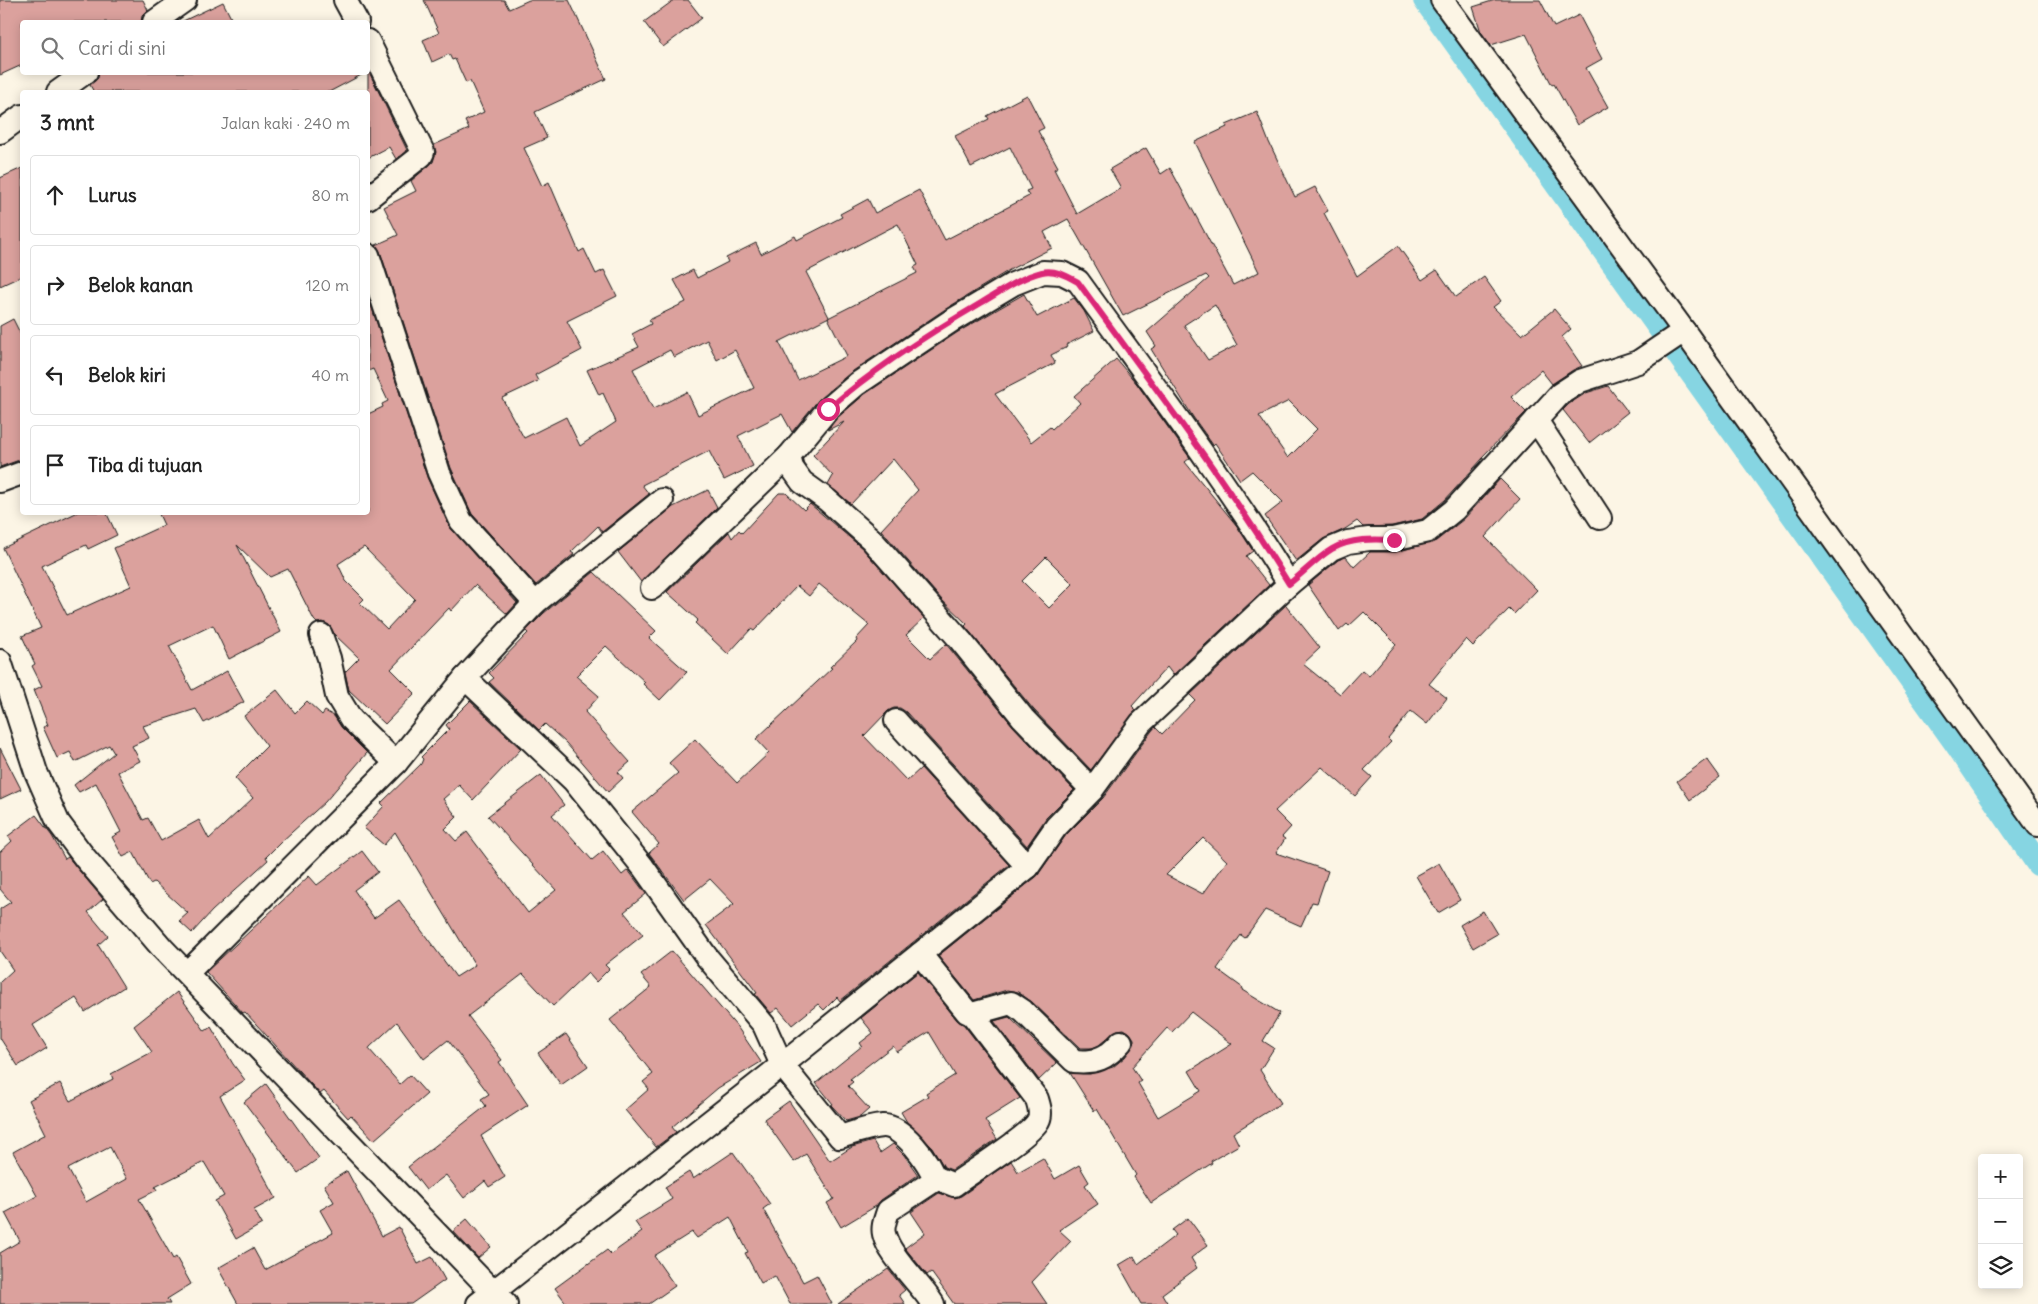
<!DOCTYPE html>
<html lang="id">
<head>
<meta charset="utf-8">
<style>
	:root { --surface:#fff; --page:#f6f6f6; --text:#222; --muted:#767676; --line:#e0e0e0 }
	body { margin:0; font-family:Delius,sans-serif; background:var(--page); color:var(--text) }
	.controls { position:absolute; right:15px; bottom:15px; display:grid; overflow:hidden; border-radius:5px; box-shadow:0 2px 12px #0003 }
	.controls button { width:45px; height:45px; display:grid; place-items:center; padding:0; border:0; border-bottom:1px solid var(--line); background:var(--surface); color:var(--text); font:25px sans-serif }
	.stop { position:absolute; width:15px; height:15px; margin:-11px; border:4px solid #db2777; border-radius:50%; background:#fff }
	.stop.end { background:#db2777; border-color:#fff; box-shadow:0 1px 5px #0008 }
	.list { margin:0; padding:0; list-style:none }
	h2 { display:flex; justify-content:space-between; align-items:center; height:65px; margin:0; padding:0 20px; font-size:21px }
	h2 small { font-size:16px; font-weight:400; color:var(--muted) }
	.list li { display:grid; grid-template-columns:32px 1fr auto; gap:15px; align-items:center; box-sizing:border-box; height:80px; margin:0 10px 10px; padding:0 10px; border:1px solid var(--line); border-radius:5px }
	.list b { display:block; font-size:19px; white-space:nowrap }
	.list em { font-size:16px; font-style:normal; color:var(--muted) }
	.icon { flex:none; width:28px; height:28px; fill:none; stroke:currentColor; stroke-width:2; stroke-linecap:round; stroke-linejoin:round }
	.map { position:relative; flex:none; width:2038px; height:1304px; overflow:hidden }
	.search { position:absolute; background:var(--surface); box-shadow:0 2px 12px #0003; left:20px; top:20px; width:350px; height:55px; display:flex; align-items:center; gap:12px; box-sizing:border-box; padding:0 18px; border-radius:5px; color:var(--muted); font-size:19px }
	.panel { position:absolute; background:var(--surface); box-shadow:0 2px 12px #0003; left:20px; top:90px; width:350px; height:425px; border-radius:5px }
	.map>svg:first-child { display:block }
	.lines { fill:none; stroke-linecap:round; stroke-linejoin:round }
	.canal { stroke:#86d5e2; stroke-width:24 }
	.building { fill:#dba19d; stroke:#1c1c1c; fill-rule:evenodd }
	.minor-casing { stroke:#1c1c1c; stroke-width:26 }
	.minor { stroke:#fcf5e5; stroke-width:22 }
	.route { stroke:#db2777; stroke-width:6 }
</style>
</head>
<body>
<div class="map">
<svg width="2038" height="1304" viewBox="0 0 2038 1304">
	<rect width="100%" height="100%" fill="#fcf5e5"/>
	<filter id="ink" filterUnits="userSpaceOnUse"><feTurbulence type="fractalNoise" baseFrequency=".02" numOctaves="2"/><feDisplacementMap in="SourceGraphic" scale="10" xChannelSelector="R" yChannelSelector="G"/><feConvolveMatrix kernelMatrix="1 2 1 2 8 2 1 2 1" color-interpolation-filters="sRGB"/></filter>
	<g filter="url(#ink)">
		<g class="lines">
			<polyline class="canal" points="1425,0 1955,742 2038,864"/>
		</g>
		<g class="building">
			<polygon points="0,0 143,0 148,10 142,16 141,22 22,22 22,65 0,75"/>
			<path d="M 424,0 L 504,0 L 509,9 L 529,0 L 569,0 L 606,79 L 535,112 L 547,138 L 524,148 L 542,186 L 549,182 L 579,252 L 584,249 L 596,274 L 604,270 L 617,296 L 567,321 L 582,350 L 535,375 L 538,381 L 502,398 L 524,438 L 566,417 L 580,446 L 616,422 L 603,393 L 599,395 L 587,370 L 639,347 L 632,334 L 651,324 L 649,320 L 686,302 L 674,280 L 693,270 L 697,278 L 728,262 L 726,258 L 756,243 L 761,254 L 795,236 L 797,240 L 842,217 L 840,214 L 868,199 L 875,213 L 919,190 L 945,240 L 1029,196 L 1026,191 L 1031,189 L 1010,147 L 971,167 L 955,136 L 989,119 L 987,116 L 1027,95 L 1044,128 L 1038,131 L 1058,167 L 1054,169 L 1077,214 L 1121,188 L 1110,169 L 1146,148 L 1161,174 L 1170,168 L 1233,285 L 1259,272 L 1195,142 L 1227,127 L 1226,125 L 1257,112 L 1268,140 L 1295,197 L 1315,187 L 1328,211 L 1324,213 L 1357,276 L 1398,246 L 1422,280 L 1437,270 L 1456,297 L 1484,277 L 1501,301 L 1493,307 L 1522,335 L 1554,309 L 1571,329 L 1562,337 L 1582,366 L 1573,370 L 1552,384 L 1541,370 L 1511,397 L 1526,412 L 1482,457 L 1483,458 L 1445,500 L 1422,519 L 1392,526 L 1363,527 L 1357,521 L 1345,529 L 1323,539 L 1296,561 L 1265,516 L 1283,502 L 1252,471 L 1240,480 L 1215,443 L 1213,445 L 1193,417 L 1151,349 L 1156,346 L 1147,332 L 1209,278 L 1206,275 L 1123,316 L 1068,219 L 1044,232 L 1052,248 L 1011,269 L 944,310 L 850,373 L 819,399 L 792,432 L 782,414 L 738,436 L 753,466 L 724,480 L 709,451 L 642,485 L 649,494 L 602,532 L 598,526 L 571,552 L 574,554 L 536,585 L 472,514 L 451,468 L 380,251 L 376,245 L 398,235 L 384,207 L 416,191 L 411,181 L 433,162 L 436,152 L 434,145 L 469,129 L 465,121 L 484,112 L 470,81 L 466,83 L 455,59 L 452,60 L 449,54 L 432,62 L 423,40 L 439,33 ZM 898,224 L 918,265 L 914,267 L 917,273 L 828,318 L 847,356 L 798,380 L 779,342 L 829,317 L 806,272 ZM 1215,305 L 1237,345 L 1208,360 L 1184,325 ZM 707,340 L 717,360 L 735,350 L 754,388 L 698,415 L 687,392 L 653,409 L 633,369 L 670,350 L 674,357 ZM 1289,401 L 1317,429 L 1288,458 L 1259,416 Z"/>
			<polygon points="674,0 688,0 702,18 663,47 644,22"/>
			<polygon points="1495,0 1540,0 1554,27 1579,15 1602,59 1586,68 1608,107 1577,125 1554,84 1552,85 1526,34 1491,45 1481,32 1473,7"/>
			<polygon points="223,2 233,22 181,22"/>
			<polygon points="368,70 407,150 396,159 389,147 368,158"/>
			<polygon points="99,72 367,72 329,92 94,92 90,85 98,78"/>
			<polygon points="22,168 22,276 0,286 0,178"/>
			<path d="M 1024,294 L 1037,317 L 1074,298 L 1084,311 L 1094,331 L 1066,345 L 1067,347 L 1051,355 L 1055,363 L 995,394 L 1031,442 L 1050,427 L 1052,429 L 1080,403 L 1074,396 L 1116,359 L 1137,384 L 1190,458 L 1185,462 L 1237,526 L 1253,551 L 1246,556 L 1269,585 L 1173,675 L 1167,667 L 1132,706 L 1136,710 L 1091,770 L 1033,709 L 965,626 L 967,624 L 942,600 L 881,530 L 918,490 L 893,459 L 851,504 L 828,485 L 833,476 L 813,455 L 844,422 L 828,430 L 837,418 L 865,394 L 958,332 ZM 1046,557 L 1073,584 L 1049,608 L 1022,581 Z"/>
			<path d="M 368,296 L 427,477 L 449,526 L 517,603 L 507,614 L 475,585 L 451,611 L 449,608 L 391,669 L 415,693 L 385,724 L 349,690 L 345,672 L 359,658 L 335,635 L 329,625 L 323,622 L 317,623 L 314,620 L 288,569 L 270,577 L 237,545 L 281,632 L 229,659 L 213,625 L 169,646 L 192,690 L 227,671 L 244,702 L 204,723 L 196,709 L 143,726 L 149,738 L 132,746 L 140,761 L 118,772 L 143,820 L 148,818 L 161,841 L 199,820 L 209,839 L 253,798 L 235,778 L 267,746 L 244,716 L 277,690 L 295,713 L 307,701 L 322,715 L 325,711 L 334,716 L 342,728 L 367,753 L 325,802 L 281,842 L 266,857 L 268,860 L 212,911 L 192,933 L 179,921 L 188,913 L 154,882 L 150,884 L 133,852 L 123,857 L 112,837 L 121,832 L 96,783 L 79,792 L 74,785 L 114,753 L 109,745 L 75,762 L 70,752 L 57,758 L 43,727 L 48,725 L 34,690 L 42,686 L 32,666 L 35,664 L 22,636 L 41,628 L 3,548 L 78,512 L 106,512 L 117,535 L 88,549 L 86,545 L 42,566 L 67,615 L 131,586 L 114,548 L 164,525 L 158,512 L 368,512 L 368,414 L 383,407 L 382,404 L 388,401 L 373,369 L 368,371 ZM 364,547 L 415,599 L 387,629 L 360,603 L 364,599 L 346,581 L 338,564 Z"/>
			<polygon points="13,319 22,337 22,459 0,467 0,326"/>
			<polygon points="1608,386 1628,412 1589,443 1563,410 1569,404 1586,393"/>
			<path d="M 1500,479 L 1520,499 L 1485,537 L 1537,590 L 1514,614 L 1509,609 L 1473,646 L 1466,639 L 1429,684 L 1447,698 L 1427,724 L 1411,711 L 1388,739 L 1391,742 L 1364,770 L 1372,777 L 1355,796 L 1322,767 L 1275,811 L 1291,827 L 1282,837 L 1285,839 L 1276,853 L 1328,871 L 1317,903 L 1312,902 L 1301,926 L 1265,910 L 1245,938 L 1241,935 L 1217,969 L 1243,988 L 1242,990 L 1280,1013 L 1263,1041 L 1274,1048 L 1260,1070 L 1281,1103 L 1233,1133 L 1239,1145 L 1211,1161 L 1212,1163 L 1151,1203 L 1134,1177 L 1136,1175 L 1097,1109 L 1094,1111 L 1070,1073 L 1090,1074 L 1113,1067 L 1125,1057 L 1134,1045 L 1134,1039 L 1130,1033 L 1124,1029 L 1117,1030 L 1099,1045 L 1092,1048 L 1080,1048 L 1032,1002 L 1018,992 L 1007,990 L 974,1000 L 938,956 L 1037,876 L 1066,835 L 1103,798 L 1151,732 L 1155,727 L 1162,734 L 1195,700 L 1190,695 L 1286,605 L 1320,648 L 1303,664 L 1340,694 L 1362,670 L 1369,676 L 1396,644 L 1364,612 L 1349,626 L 1347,624 L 1339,631 L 1308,585 L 1338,560 L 1346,557 L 1354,567 L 1370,552 L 1396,552 L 1436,541 L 1464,519 ZM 1203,838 L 1227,861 L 1203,894 L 1166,875 ZM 1191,1012 L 1232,1044 L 1189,1071 L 1201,1091 L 1158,1117 L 1138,1083 L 1141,1081 L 1132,1067 L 1167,1028 L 1172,1032 Z"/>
			<polygon points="708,490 717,507 641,582 618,552 673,507"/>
			<polygon points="779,493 786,493 804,510 810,504 862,548 924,618 906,635 930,659 946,644 1013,726 1074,790 1046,818 1027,846 906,712 900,708 894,708 888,711 864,736 907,781 921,768 1009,865 840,1001 837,997 824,1010 818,1004 792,1025 778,1008 771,1013 755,994 757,993 706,925 734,904 710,879 684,900 649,853 659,844 632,812 678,773 669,763 695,739 737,783 769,753 756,739 832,668 830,667 857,641 856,639 869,625 819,584 809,596 797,586 754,631 751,629 728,654 695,623 698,620 667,592 729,532 732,538 739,530 742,533"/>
			<polygon points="594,572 656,631 649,638 687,672 660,700 643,684 645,682 606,646 576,676 599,696 585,712 630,762 618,772 623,778 608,792 566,743 545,724 539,730 489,682 494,678 489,673 528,633 526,631 544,613"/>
			<polygon points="470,701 521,749 473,800 459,785 443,799 457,817 445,829 456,841 467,832 528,913 556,890 488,816 541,775 564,805 552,815 592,860 603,851 622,875 628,870 646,894 624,912 643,935 605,965 609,969 596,982 588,973 553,1006 523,974 468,1016 502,1060 499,1062 528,1105 481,1136 505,1177 489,1187 485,1181 464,1198 446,1175 426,1190 408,1167 486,1106 481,1099 489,1094 448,1040 424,1059 397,1022 370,1047 369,1049 400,1084 410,1075 427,1094 374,1140 351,1115 348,1118 324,1091 320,1094 245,1012 243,1013 206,972 309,876 317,885 362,851 378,872 354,890 374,918 399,900 456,977 475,965 395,832 384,845 364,828 384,806 381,803 421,764 423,759 421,757 449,729 446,725"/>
			<polygon points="0,748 21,789 0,799"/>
			<polygon points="1707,759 1720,777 1690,800 1677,781"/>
			<polygon points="36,815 52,836 65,859 68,857 103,899 88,912 108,936 98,945 124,987 85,1012 76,998 33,1025 47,1048 18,1066 0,1038 0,982 13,970 0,951 0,909 11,902 0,889 0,852 12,841 8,836"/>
			<polygon points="1439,863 1460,900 1438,913 1416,876"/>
			<polygon points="1483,911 1497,934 1473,948 1460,925"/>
			<polygon points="672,951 738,1028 761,1062 718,1088 672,1127 676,1132 656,1147 625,1110 649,1089 643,1082 653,1074 610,1020 651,987 641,975"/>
			<polygon points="918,972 957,1020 964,1025 1020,1098 985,1120 997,1139 952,1170 944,1167 932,1147 907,1122 901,1112 928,1096 926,1093 955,1075 929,1032 897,1052 893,1046 850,1079 853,1082 848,1086 869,1109 860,1117 846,1121 831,1105 833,1104 816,1083 862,1046 860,1043 873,1033 861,1018"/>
			<path d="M 177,992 L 205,1031 L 211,1027 L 233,1064 L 245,1080 L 220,1096 L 276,1198 L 254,1210 L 262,1224 L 236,1239 L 215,1201 L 224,1196 L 204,1162 L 155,1187 L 157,1190 L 139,1199 L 173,1259 L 176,1257 L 191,1284 L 167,1299 L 170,1304 L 0,1304 L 0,1253 L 20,1241 L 5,1213 L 37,1196 L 13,1152 L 46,1134 L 29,1100 L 60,1083 L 70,1101 L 113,1079 L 111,1074 L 152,1052 L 134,1026 ZM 110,1147 L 127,1179 L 86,1202 L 68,1169 Z"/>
			<polygon points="1009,1017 1057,1063 1039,1080 994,1021"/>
			<polygon points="566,1034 588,1066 561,1085 538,1053"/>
			<polygon points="266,1084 319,1158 298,1173 244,1102"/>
			<polygon points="789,1101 830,1161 852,1147 873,1141 880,1153 893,1144 904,1155 918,1175 881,1200 876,1206 841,1227 827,1203 834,1199 806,1154 794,1162 764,1119"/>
			<polygon points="733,1152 770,1204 763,1209 803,1282 817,1275 832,1304 790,1304 775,1276 761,1283 745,1253 748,1252 730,1217 697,1238 692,1232 654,1256 675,1286 649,1304 567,1304 555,1288 607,1250 611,1254 642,1232 635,1222 672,1199 665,1187 689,1172 693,1179"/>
			<polygon points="1043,1158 1055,1179 1079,1165 1089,1182 1085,1185 1098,1204 1059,1230 1071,1241 1032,1282 1047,1304 954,1304 931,1272 927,1275 905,1248 925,1233 911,1212 939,1193 955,1198 961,1196 1011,1161 1018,1172"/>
			<polygon points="347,1171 382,1236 399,1227 418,1264 432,1257 445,1280 411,1304 238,1304 218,1268 253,1248 265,1270 333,1233 320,1210 334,1202 324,1185"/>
			<polygon points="1188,1218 1208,1245 1191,1258 1197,1268 1162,1294 1168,1304 1141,1304 1119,1265 1134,1256 1138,1264 1176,1235 1172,1230"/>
			<polygon points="467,1219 491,1247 478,1258 453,1231"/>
			<polygon points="888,1269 905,1290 899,1295 905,1304 838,1304"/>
		</g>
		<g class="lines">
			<g class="minor-casing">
				<g id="minor">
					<polyline points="345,0 357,22"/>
					<polyline points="1442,0 1684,331 2038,825"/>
					<polyline points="154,22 185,0"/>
					<polyline points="368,41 423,152 421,156 368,198"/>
					<polyline points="58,92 86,72"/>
					<polyline points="0,132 22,116"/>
					<polyline points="368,255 439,473 461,521 535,603"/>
					<polyline points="1536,420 1600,518"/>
					<polyline points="0,481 22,473"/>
					<polyline points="652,588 789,456"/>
					<polyline points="321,635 329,658 337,696 351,719 396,763"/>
					<polyline points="0,661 36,772 58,822 85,858 163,949 493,1292 782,1065 1028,867 1056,827 1092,790 1141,723 1289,584 1331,549 1348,542 1369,539 1393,539 1428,531 1454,510 1560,394 1580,381 1638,362 1684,331"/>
					<path d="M 465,678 L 574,781 L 643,867 L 706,956 L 764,1025 L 782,1065 L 840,1137 C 853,1133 868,1127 882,1126 C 902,1124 930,1163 935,1180 L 888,1211 C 886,1218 882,1226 884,1234 C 889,1256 920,1283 933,1304"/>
					<polyline points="896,721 1028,867"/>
					<path d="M 1092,790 L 1023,718 L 961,641 L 871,539 L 827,500 L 802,482 L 792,468 L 789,456 L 828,409 L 857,384 L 951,321 L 1013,284 L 1043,272 L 1062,273 L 1078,281 C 1150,381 1225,479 1289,584"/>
					<path d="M 920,954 L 967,1012 L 972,1014 L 1011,1003 L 1023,1011 L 1074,1061 C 1096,1063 1106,1059 1121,1042"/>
					<polyline points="187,973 396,763 465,678 535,603 662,500"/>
					<path d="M 934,1177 L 954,1185 C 970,1173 1030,1136 1038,1121 C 1042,1114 1039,1106 1037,1099 L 972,1014"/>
					<polyline points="478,1304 493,1292 506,1304"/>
				</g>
			</g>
			<use href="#minor" class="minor"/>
		</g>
	</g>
	<g class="lines" filter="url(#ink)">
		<path class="route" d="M 828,409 C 875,368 928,334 981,303 C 1000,292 1021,277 1042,272 C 1055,269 1067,276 1078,282 C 1150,381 1225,479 1289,584 C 1303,573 1317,558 1332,549 C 1351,538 1373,539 1394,540"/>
	</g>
</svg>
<div class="controls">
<button>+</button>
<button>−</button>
<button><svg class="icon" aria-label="layers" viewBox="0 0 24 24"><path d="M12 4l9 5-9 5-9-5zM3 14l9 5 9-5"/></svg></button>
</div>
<div class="stop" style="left:828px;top:409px"></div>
<div class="stop end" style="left:1394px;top:540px"></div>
<div class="search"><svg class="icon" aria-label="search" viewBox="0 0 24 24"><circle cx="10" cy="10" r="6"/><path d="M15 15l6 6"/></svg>Cari di sini</div>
<section class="panel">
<h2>3 mnt<small>Jalan kaki · 240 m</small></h2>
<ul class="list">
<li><svg class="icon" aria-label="ahead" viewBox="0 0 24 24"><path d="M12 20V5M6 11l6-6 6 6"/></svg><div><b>Lurus</b></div><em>80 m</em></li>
<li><svg class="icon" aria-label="right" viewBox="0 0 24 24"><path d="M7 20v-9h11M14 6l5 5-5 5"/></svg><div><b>Belok kanan</b></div><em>120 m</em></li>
<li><svg class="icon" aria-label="left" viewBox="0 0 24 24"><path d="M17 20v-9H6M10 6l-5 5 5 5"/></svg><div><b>Belok kiri</b></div><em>40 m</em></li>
<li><svg class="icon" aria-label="arrive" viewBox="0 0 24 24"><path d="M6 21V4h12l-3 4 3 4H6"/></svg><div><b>Tiba di tujuan</b></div></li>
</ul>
</section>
</div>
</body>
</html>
